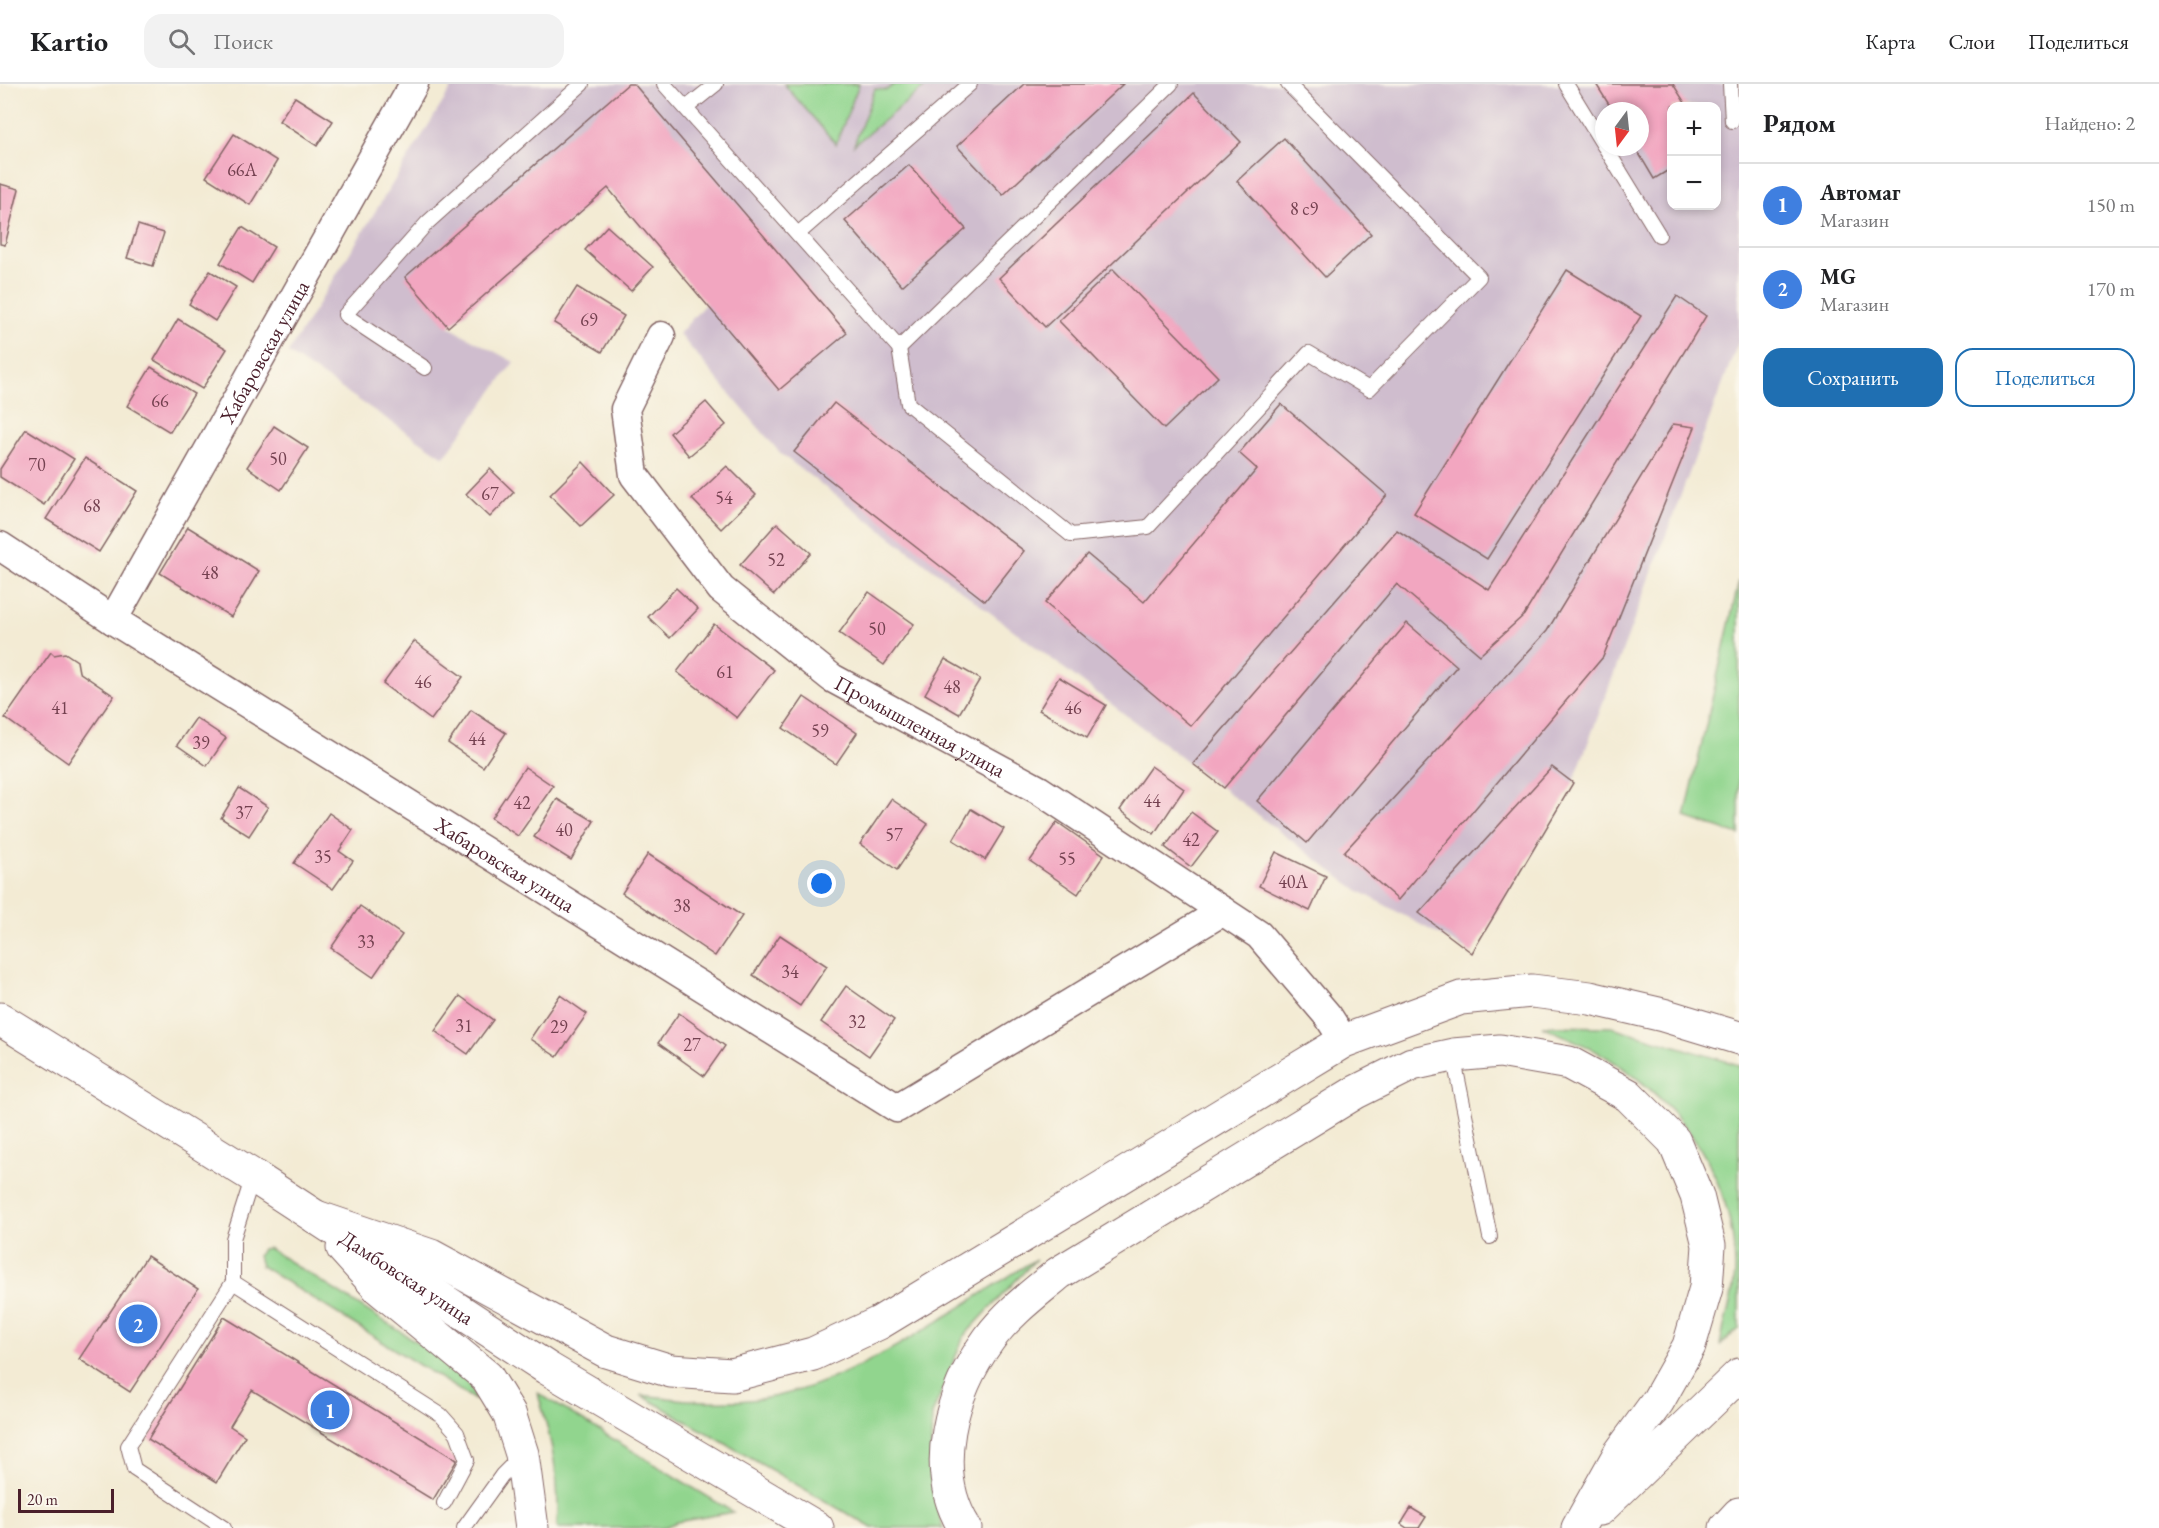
<!DOCTYPE html>
<html lang="ru">
<head>
<meta charset="utf-8">
<style>
	:root { --surface:#fff; --page:#f2f2f2; --text:#202124; --muted:#757577; --line:#e0e0e0; --accent:#1f6fb2 }
	body { margin:0; font-family:"EB Garamond",serif; background:var(--page); color:var(--text) }
	.controls { position:absolute; right:18px; top:18px; display:grid; overflow:hidden; border-radius:12px; box-shadow:0 3px 9px #0003 }
	.controls button { width:54px; height:54px; display:grid; place-items:center; padding:0; border:0; border-bottom:2px solid var(--line); background:var(--surface); color:var(--text); font:30px sans-serif }
	.compass { position:absolute; left:1595px; top:18px; width:54px; height:54px; border-radius:50%; background:var(--surface); box-shadow:0 3px 9px #0003; rotate:195deg }
	.scale { position:absolute; left:18px; bottom:15px; width:96px; box-sizing:border-box; padding-left:6px; border:3px solid #4a1f2b; border-top:0; font-size:16px; line-height:21px; white-space:nowrap; color:#4a1f2b; -webkit-text-stroke:4px #fbf7ec; paint-order:stroke }
	.you { position:absolute; left:822px; top:800px; width:21px; height:21px; margin:-15px; border:4px solid #fff; border-radius:50%; background:#1a73e8; box-shadow:0 0 0 9px #1a73e833 }
	.badge { display:grid; place-items:center; width:39px; height:39px; border-radius:50%; background:var(--accent); color:#fff; font-size:20px; font-weight:700 }
	.pin { position:absolute; translate:-50% -50%; border:3px solid #fff; box-shadow:0 2px 6px #0006 }
	.list { margin:0; padding:0; list-style:none }
	h2 { display:flex; justify-content:space-between; align-items:center; height:78px; margin:0; padding:0 24px; font-size:26px }
	h2 small { font-size:20px; font-weight:400; color:var(--muted) }
	.list li { display:grid; grid-template-columns:39px 1fr auto; gap:18px; align-items:center; box-sizing:border-box; height:84px; padding:0 24px; border-top:2px solid var(--line) }
	.list b { display:block; font-size:22px; white-space:nowrap }
	.list p { margin:0; font-size:20px; white-space:nowrap; color:var(--muted) }
	.list em { font-size:20px; font-style:normal; color:var(--muted) }
	.actions { display:flex; gap:12px; padding:18px 24px }
	.actions a { flex:1; padding:14px 0; border:2px solid var(--accent); border-radius:18px; text-align:center; font-size:21px; color:var(--accent) }
	.actions .main { background:var(--accent); color:#fff }
	.icon { flex:none; width:33px; height:33px; fill:none; stroke:currentColor; stroke-width:2; stroke-linecap:round; stroke-linejoin:round }
	.map { position:relative; flex:none; width:1739px; height:1444px; overflow:hidden }
	header { display:flex; align-items:center; gap:36px; box-sizing:border-box; height:84px; padding:0 30px; background:var(--surface); border-bottom:2px solid var(--line) }
	header strong { font-size:28px }
	nav { display:flex; gap:33px; margin-inline-start:auto; font-size:21px }
	.search { width:420px; height:54px; background:var(--page); display:flex; align-items:center; gap:15px; box-sizing:border-box; padding:0 21px; border-radius:18px; color:var(--muted); font-size:22px }
	main { display:flex }
	aside { flex:1; background:var(--surface) }
	.map>svg:first-child { display:block }
	.industrial { fill:#cfbdce; fill-rule:evenodd }
	.green { fill:#91d58e; stroke:#6e7a5c; stroke-width:1.5 }
	.building { fill:#f2a6c0 }
	.lines { fill:none; stroke-linecap:round; stroke-linejoin:round }
	.lane-casing { stroke:#856666; stroke-width:16 }
	.street-casing { stroke:#856666; stroke-width:31 }
	.secondary-casing { stroke:#856666; stroke-width:35 }
	.lane { stroke:#fff; stroke-width:14 }
	.street { stroke:#fff; stroke-width:28 }
	.secondary { stroke:#fff; stroke-width:33 }
	.labels { text-anchor:middle; dominant-baseline:central; stroke-width:4.5; stroke-linejoin:round; paint-order:stroke }
	.number-label { font-size:18px; fill:#744150 }
	.street-label { font-size:21px; fill:#4a1f2b; stroke:#fbf7ec }
</style>
</head>
<body>
<header>
<strong>Kartio</strong>
<div class="search"><svg class="icon" aria-label="search" viewBox="0 0 24 24"><circle cx="10" cy="10" r="6"/><path d="M15 15l6 6"/></svg>Поиск</div>
<nav><a>Карта</a><a>Слои</a><a>Поделиться</a></nav>
</header>
<main>
<div class="map">
<svg width="1739" height="1444" viewBox="0 0 1739 1444">
	<rect width="100%" height="100%" fill="#fbf7ec"/>
	<filter id="ink" filterUnits="userSpaceOnUse"><feTurbulence type="fractalNoise" baseFrequency=".0167" numOctaves="2"/><feDisplacementMap in="SourceGraphic" scale="12" xChannelSelector="R" yChannelSelector="G"/><feConvolveMatrix kernelMatrix="1 2 1 2 8 2 1 2 1" color-interpolation-filters="sRGB"/></filter>
	<filter id="wash" filterUnits="userSpaceOnUse"><feTurbulence type="fractalNoise" baseFrequency=".008" numOctaves="4" result="noise"/><feDisplacementMap in="SourceGraphic" scale="24" xChannelSelector="R" yChannelSelector="G"/><feGaussianBlur stdDeviation="1.35" result="paint"/><feColorMatrix in="noise" values="0 0 0 0 0 0 0 0 0 0 0 0 0 0 0 0 0 1.4 0 .05"/><feComposite in="paint" operator="in"/></filter>
	<g filter="url(#wash)">
		<rect width="100%" height="100%" fill="#f3ebd4"/>
		<path class="industrial" d="M 454,0 L 1739,0 L 1739,256 L 1573,699 L 1472,869 L 1354,804 L 781,370 L 679,250 L 706,219 L 608,105 L 449,243 L 514,278 L 444,373 L 288,269 ZM 1672,22 L 1716,22 L 1716,122 L 1672,122 ZM 1604,27 L 1640,27 L 1640,63 L 1604,63 Z"/>
		<g class="green">
			<polygon points="784,0 859,0 836,60"/>
			<polygon points="894,0 928,0 854,61 875,5 887,6"/>
			<polygon points="1739,497 1739,751 1685,733"/>
			<path d="M 1542,942 L 1612,943 L 1739,981 L 1739,1245 L 1720,1261 C 1724,1237 1735,1209 1735,1185 C 1734,1094 1683,1021 1608,974 C 1588,961 1563,952 1542,942 Z"/>
			<polygon points="268,1164 452,1280 471,1303 475,1316 261,1182 258,1172 262,1165"/>
			<path d="M 1036,1175 L 964,1252 L 932,1331 L 930,1393 L 943,1444 L 872,1444 L 641,1311 C 681,1316 719,1320 760,1315 C 851,1303 958,1223 1036,1175 Z"/>
			<path d="M 538,1310 L 538,1309 L 733,1428 L 677,1438 L 662,1444 L 557,1444 C 561,1398 551,1353 538,1310 Z"/>
		</g>
		<g id="blocks">
			<g class="building">
				<polygon points="628,0 634,0 847,249 779,306 608,104 448,243 405,193"/>
				<polygon points="1024,0 1123,0 1003,111 957,62"/>
				<polygon points="1596,0 1673,0 1687,22 1672,22 1672,84 1654,95 1635,63 1640,63 1640,27 1613,27"/>
				<polygon points="1194,9 1241,58 1045,243 999,194"/>
				<polygon points="295,13 333,37 317,62 279,37"/>
				<polygon points="234,50 277,77 250,121 206,93"/>
				<polygon points="1284,54 1371,150 1325,193 1237,97"/>
				<polygon points="909,81 966,145 902,202 845,137"/>
				<polygon points="0,100 19,105 5,161 0,160"/>
				<polygon points="138,141 164,149 153,182 127,174"/>
				<polygon points="607,142 653,183 631,207 585,166"/>
				<polygon points="242,143 274,163 252,199 220,179"/>
				<polygon points="1113,185 1218,293 1164,345 1059,237"/>
				<polygon points="1567,186 1641,232 1487,475 1414,429"/>
				<polygon points="210,187 236,203 215,237 189,220"/>
				<polygon points="577,203 624,232 602,268 554,239"/>
				<polygon points="1677,212 1706,232 1524,531 1480,571 1397,500 1224,704 1193,680 1397,446 1489,506"/>
				<polygon points="178,235 227,265 202,305 154,276"/>
				<polygon points="151,283 194,310 170,348 127,322"/>
				<polygon points="706,318 726,341 689,372 670,349"/>
				<polygon points="834,319 1024,467 985,517 794,368"/>
				<polygon points="1281,320 1387,411 1191,642 1045,519 1087,470 1144,518 1257,385 1239,369"/>
				<polygon points="1673,340 1695,343 1603,573 1398,816 1344,768 1547,547"/>
				<polygon points="274,342 308,364 281,406 247,383"/>
				<polygon points="26,345 74,375 44,421 0,393 0,385"/>
				<polygon points="85,374 137,407 99,468 46,435"/>
				<polygon points="583,378 614,411 581,442 550,411"/>
				<polygon points="727,382 756,411 721,445 692,415"/>
				<polygon points="490,385 514,408 490,433 466,410"/>
				<polygon points="777,439 811,469 774,511 740,481"/>
				<polygon points="188,443 259,487 231,533 160,489"/>
				<polygon points="676,504 698,525 670,554 648,533"/>
				<polygon points="869,508 914,540 884,581 839,549"/>
				<polygon points="1407,539 1457,582 1307,759 1257,717"/>
				<polygon points="714,540 774,586 737,634 677,588"/>
				<polygon points="414,557 463,593 431,636 383,600"/>
				<polygon points="51,568 54,571 65,569 77,577 79,588 114,612 68,679 5,634"/>
				<polygon points="945,575 980,595 959,630 925,610"/>
				<polygon points="1059,593 1106,621 1087,654 1039,626"/>
				<polygon points="804,613 857,649 836,680 783,644"/>
				<polygon points="471,626 506,649 483,683 448,659"/>
				<polygon points="196,634 226,654 207,682 177,661"/>
				<polygon points="1151,682 1184,705 1154,750 1120,726"/>
				<polygon points="525,683 553,702 518,752 491,734"/>
				<polygon points="1552,683 1573,699 1472,869 1419,829"/>
				<polygon points="239,704 268,723 249,752 221,734"/>
				<polygon points="557,715 594,737 571,776 534,753"/>
				<polygon points="891,715 928,740 897,786 860,760"/>
				<polygon points="971,725 1004,745 985,776 953,756"/>
				<polygon points="1191,728 1218,748 1191,783 1165,763"/>
				<polygon points="329,729 353,746 339,767 353,777 333,805 294,779"/>
				<polygon points="1057,738 1104,771 1078,810 1030,777"/>
				<polygon points="1276,768 1326,792 1310,827 1259,802"/>
				<polygon points="648,770 742,832 715,872 622,809"/>
				<polygon points="360,822 402,851 373,893 331,864"/>
				<polygon points="780,851 827,882 800,922 753,891"/>
				<polygon points="846,902 894,936 869,972 821,938"/>
				<polygon points="560,911 587,930 557,973 530,955"/>
				<polygon points="460,912 493,936 468,970 435,947"/>
				<polygon points="679,929 725,962 704,992 658,959"/>
				<polygon points="147,1172 198,1205 130,1308 79,1275"/>
				<polygon points="224,1233 457,1376 433,1416 252,1306 230,1342 245,1352 217,1398 148,1355"/>
				<polygon points="1411,1424 1426,1433 1419,1444 1407,1444 1401,1440"/>
			</g>
		</g>
	</g>
	<g filter="url(#ink)">
		<use href="#blocks" fill-opacity="0" stroke="#856666" stroke-width="1.5"/>
		<g class="lines">
			<g class="lane-casing">
				<g id="lane">
					<polyline points="664,0 899,264 908,320 1071,451 1148,443 1309,269 1369,305 1479,193 1288,0"/>
					<polyline points="1566,0 1604,62"/>
					<polyline points="1730,0 1732,37"/>
					<polyline points="686,24 716,0"/>
					<polyline points="1605,63 1659,151"/>
					<polyline points="798,150 970,0"/>
					<polyline points="899,264 1171,0"/>
					<polyline points="425,284 345,231 427,139 582,0"/>
					<polyline points="1453,971 1490,1153"/>
					<polyline points="233,1198 441,1331 457,1349 467,1376 444,1419"/>
					<polyline points="224,1444 134,1385 128,1362 233,1198 233,1155 253,1092"/>
					<polyline points="464,1444 502,1391 519,1374"/>
				</g>
			</g>
			<g class="street-casing">
				<g id="street">
					<path id="s1" d="M 661,252 L 625,325 L 634,391 L 721,505 L 832,594 L 1039,706 L 1259,851 L 1328,932 L 1344,957"/>
					<path id="s2" d="M 0,462 L 113,536 L 897,1024 L 1223,827"/>
					<path id="s3" d="M 113,536 L 414,0"/>
				</g>
			</g>
			<g class="secondary-casing">
				<g id="secondary">
					<path id="s4" d="M 0,935 L 253,1092 L 547,1284 L 817,1444"/>
					<polyline points="316,1133 431,1172 606,1267 671,1287 732,1291 813,1270 879,1239 1344,957 1461,914 1532,907 1590,914 1663,931 1739,954"/>
					<polyline points="343,1164 379,1204 487,1293 509,1329 522,1370 532,1444"/>
					<polyline points="1600,1425 1739,1291"/>
					<path d="M 965,1444 C 928,1386 951,1307 989,1255 C 1008,1229 1035,1209 1059,1189 L 1356,1008 L 1412,980 L 1453,971 L 1500,967 L 1569,979 L 1628,1011 L 1674,1057 L 1697,1112 L 1709,1161 L 1706,1204 L 1689,1262 L 1658,1317 L 1620,1369 L 1578,1444"/>
					<polyline points="1726,1444 1739,1430"/>
				</g>
			</g>
			<use href="#lane" class="lane"/>
			<use href="#street" class="street"/>
			<use href="#secondary" class="secondary"/>
		</g>
	</g>
	<g class="labels">
		<g class="number-label">
			<text x="242" y="85">66А</text>
			<text x="1304" y="124">8 с9</text>
			<text x="589" y="235">69</text>
			<text x="160" y="316">66</text>
			<text x="278" y="374">50</text>
			<text x="37" y="380">70</text>
			<text x="490" y="409">67</text>
			<text x="724" y="413">54</text>
			<text x="92" y="421">68</text>
			<text x="776" y="475">52</text>
			<text x="210" y="488">48</text>
			<text x="877" y="544">50</text>
			<text x="725" y="587">61</text>
			<text x="423" y="597">46</text>
			<text x="952" y="602">48</text>
			<text x="60" y="623">41</text>
			<text x="1073" y="623">46</text>
			<text x="820" y="646">59</text>
			<text x="477" y="654">44</text>
			<text x="201" y="658">39</text>
			<text x="1152" y="716">44</text>
			<text x="522" y="718">42</text>
			<text x="244" y="728">37</text>
			<text x="564" y="745">40</text>
			<text x="894" y="750">57</text>
			<text x="1191" y="755">42</text>
			<text x="323" y="772">35</text>
			<text x="1067" y="774">55</text>
			<text x="1293" y="797">40А</text>
			<text x="682" y="821">38</text>
			<text x="366" y="857">33</text>
			<text x="790" y="887">34</text>
			<text x="857" y="937">32</text>
			<text x="464" y="941">31</text>
			<text x="559" y="942">29</text>
			<text x="692" y="960">27</text>
		</g>
		<g class="street-label">
			<text stroke="none"><textPath href="#s3" startOffset="308">Хабаровская улица</textPath></text>
			<text stroke="none"><textPath href="#s1" startOffset="534">Промышленная улица</textPath></text>
			<text stroke="none"><textPath href="#s2" startOffset="597">Хабаровская улица</textPath></text>
			<text stroke="none"><textPath href="#s4" startOffset="482">Дамбовская улица</textPath></text>
		</g>
	</g>
</svg>
<div class="controls">
<button>+</button>
<button>−</button>
</div>
<svg class="compass" viewBox="-18 -18 36 36"><path d="M0-13l5 13h-10z" fill="#e53935"/><path d="M0 13l5-13h-10z" fill="#757577"/></svg>
<div class="scale">20 m</div>
<div class="you"></div>
<div class="pin badge" style="left:330px;top:1326px;background:#3f7fe0">1</div>
<div class="pin badge" style="left:138px;top:1240px;background:#3f7fe0">2</div>
</div>
<aside>
<h2>Рядом<small>Найдено: 2</small></h2>
<ul class="list">
<li><span class="badge" style="background:#3f7fe0">1</span><div><b>Автомаг</b><p>Магазин</p></div><em>150 m</em></li>
<li><span class="badge" style="background:#3f7fe0">2</span><div><b>MG</b><p>Магазин</p></div><em>170 m</em></li>
</ul>
<div class="actions"><a class="main">Сохранить</a><a>Поделиться</a></div>
</aside>
</main>
</body>
</html>
